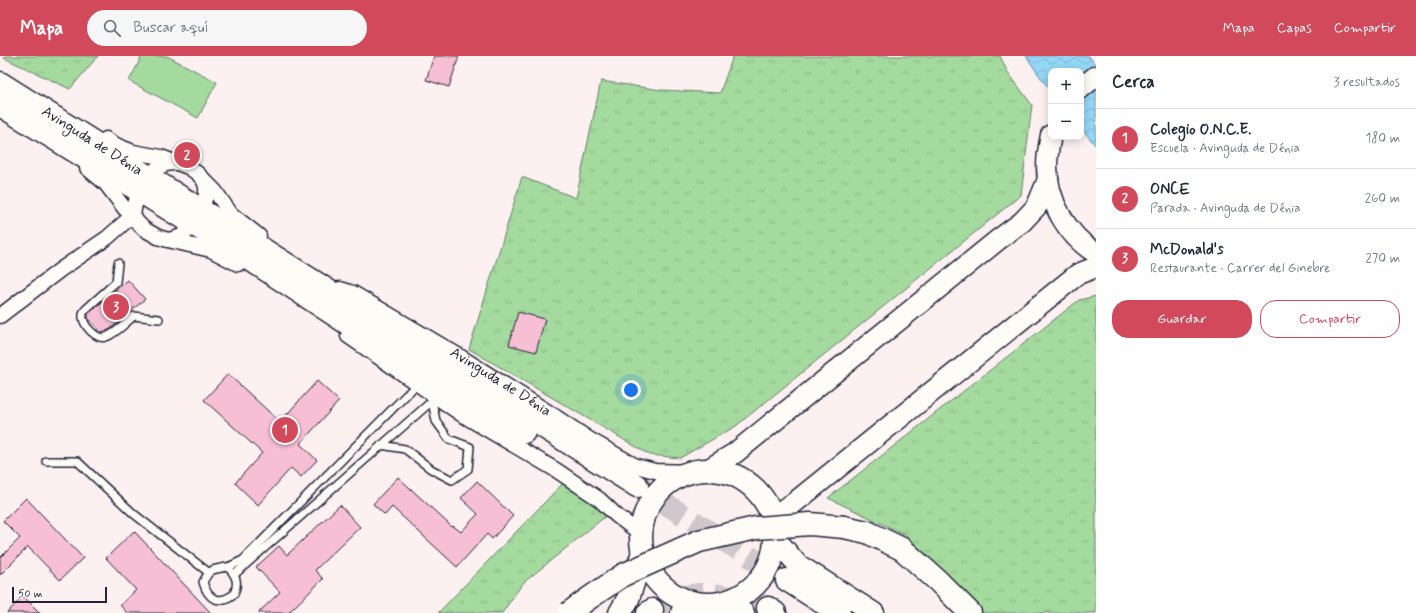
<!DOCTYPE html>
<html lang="es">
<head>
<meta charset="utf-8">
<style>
	:root { --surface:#fff; --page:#f6f6f7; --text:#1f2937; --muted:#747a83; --line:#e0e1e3; --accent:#d1495b }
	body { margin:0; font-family:Mynerve,sans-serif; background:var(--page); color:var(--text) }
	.controls { position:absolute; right:12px; top:12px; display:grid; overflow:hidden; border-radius:8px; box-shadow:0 2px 10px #0003 }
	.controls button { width:36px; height:36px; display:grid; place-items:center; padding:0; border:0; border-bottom:1px solid var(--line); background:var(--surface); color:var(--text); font:20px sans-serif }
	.scale { position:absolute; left:12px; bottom:10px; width:95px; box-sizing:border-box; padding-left:4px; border:2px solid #22223b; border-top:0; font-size:11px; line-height:14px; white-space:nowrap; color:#22223b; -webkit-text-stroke:3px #fdfcf7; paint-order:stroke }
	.you { position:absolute; left:631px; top:334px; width:14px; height:14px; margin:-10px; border:3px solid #fff; border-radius:50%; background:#1a73e8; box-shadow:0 0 0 6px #1a73e833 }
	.badge { display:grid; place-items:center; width:26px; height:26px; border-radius:50%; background:var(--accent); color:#fff; font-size:13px; font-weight:700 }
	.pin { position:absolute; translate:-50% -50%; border:2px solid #fff; box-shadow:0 1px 4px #0006 }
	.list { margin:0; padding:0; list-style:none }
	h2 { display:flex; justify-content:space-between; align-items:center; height:52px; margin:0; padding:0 16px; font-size:17px }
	h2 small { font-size:13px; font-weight:400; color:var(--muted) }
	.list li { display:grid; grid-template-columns:26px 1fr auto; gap:12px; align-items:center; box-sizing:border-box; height:60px; padding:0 16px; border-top:1px solid var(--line) }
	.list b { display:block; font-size:15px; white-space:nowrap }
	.list p { margin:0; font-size:13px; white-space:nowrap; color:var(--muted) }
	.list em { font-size:13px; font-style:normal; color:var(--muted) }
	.actions { display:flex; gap:8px; padding:12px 16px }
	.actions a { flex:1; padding:9px 0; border:1px solid var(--accent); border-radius:16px; text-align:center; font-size:14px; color:var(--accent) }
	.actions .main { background:var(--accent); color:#fff }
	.icon { flex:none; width:22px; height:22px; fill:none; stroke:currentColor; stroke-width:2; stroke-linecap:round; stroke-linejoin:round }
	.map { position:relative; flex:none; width:1096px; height:557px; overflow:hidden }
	header { display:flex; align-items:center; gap:24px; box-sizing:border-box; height:56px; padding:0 20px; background:var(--accent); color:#fff }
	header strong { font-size:19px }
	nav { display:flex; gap:22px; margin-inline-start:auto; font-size:14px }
	.search { width:280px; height:36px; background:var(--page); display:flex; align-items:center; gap:10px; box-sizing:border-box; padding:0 14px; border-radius:22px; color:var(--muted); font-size:15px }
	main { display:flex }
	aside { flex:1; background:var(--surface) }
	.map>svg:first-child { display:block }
	.grass { fill:url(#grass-tufts); stroke:#637e6c }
	.green { fill:#a4da9e; stroke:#637e6c }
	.water { fill:url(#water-waves); stroke:#668fab }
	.building { fill:#f7bfd4; stroke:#22223b }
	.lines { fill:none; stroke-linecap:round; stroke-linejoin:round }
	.primary-tunnel { stroke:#d0c7cc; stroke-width:22; stroke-dasharray:22 11; stroke-linecap:butt }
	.highway-tunnel { stroke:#d0c7cc; stroke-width:22; stroke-dasharray:22 11; stroke-linecap:butt }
	.lane-casing { stroke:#22223b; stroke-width:10 }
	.street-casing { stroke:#22223b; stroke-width:17 }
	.secondary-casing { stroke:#22223b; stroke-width:23 }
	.primary-casing { stroke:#22223b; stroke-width:25 }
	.highway-casing { stroke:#22223b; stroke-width:25 }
	.lane { stroke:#fdfcf7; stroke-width:7 }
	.street { stroke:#fdfcf7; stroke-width:14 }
	.secondary { stroke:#fdfcf7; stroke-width:20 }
	.primary { stroke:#fdfcf7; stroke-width:22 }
	.highway { stroke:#fdfcf7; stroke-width:22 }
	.highway-bridge-casing { stroke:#22223b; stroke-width:25; stroke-linecap:butt }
	.highway-bridge { stroke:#fdfcf7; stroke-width:22 }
	.labels { text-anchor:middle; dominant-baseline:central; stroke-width:3; stroke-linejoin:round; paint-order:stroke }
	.street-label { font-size:15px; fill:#22223b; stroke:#fdfcf7 }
</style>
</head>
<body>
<header>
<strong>Mapa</strong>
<div class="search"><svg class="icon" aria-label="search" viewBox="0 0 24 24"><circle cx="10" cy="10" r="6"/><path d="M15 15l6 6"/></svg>Buscar aquí</div>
<nav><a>Mapa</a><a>Capas</a><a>Compartir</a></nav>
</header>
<main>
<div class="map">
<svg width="1096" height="557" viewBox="0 0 1096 557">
	<defs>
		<pattern id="grass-tufts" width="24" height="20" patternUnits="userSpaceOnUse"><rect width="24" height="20" fill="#a4da9e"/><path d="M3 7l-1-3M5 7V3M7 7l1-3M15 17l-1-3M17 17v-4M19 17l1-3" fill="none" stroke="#8dbb89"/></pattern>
		<pattern id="water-waves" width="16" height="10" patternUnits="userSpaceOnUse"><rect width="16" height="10" fill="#94d7f6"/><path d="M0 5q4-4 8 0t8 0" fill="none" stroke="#7fb8d4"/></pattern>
	</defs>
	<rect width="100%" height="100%" fill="#fcf0f0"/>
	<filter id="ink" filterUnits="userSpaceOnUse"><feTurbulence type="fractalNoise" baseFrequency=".025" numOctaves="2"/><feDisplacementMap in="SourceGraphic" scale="8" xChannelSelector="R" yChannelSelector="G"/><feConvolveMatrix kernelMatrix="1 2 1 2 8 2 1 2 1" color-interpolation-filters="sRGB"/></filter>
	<g filter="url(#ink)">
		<g class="grass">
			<polygon points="6,0 98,0 70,33 4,2"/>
			<polygon points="733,0 1000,0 1007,15 1032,49 1021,139 736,370 680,402 650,399 469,293 522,121 576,142 601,25 661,34 720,37"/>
			<polygon points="1096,240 1096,557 983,557 906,479 828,442 1079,244"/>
			<polygon points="568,422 607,459 523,527 502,557 438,557"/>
		</g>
		<polygon class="green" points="142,0 167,0 217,26 198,62 129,25"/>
		<polygon class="water" points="1026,0 1089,0 1096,10 1096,90 1081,72 1081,15 1051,15 1051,35 1041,22"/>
		<g class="building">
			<polygon points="434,0 459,0 449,31 426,24"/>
			<polygon points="128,224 145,243 109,274 101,276 88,262 88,258"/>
			<polygon points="518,256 545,263 536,296 509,289"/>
			<polygon points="228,318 280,366 317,325 339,345 300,388 317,404 301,421 291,412 258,449 235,427 262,397 204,344"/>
			<polygon points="398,421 452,471 453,470 461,476 478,458 461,442 477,425 513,460 492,483 487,478 457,511 392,451 385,459 373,448"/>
			<polygon points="26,442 83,502 60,524 28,491 0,519 0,502 20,482 3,465"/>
			<polygon points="340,449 360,471 315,514 323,523 288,557 258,557 280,536 256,511 279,490 287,499"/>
			<polygon points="134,475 211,557 127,557 120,549 136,534 106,502"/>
			<polygon points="23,540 40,557 7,557"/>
		</g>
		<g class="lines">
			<polyline class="primary-tunnel" points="637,430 787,524"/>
			<polyline class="highway-tunnel" points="652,554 685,540 706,537 752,544 768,552"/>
			<g class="lane-casing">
				<g id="lane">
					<path d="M 118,207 L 116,226 L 86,253 C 85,254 83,256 83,258 C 81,268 97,285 106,281 C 117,277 125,267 134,260 L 159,263"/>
					<polyline points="381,389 405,393 431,413 452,424 468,413 470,391 449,383 436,365 432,345"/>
					<polyline points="46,405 77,405 134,458 208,516"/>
					<path d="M 228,511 C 236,520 239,526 234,538 C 219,549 208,544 203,526 C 211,511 213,514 227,511 C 232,510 238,506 243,504 L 417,328"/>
					<polyline points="235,518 432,345 439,343"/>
				</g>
			</g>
			<g class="street-casing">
				<g id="street">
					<polyline points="106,83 118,90 133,96 161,101 188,111 197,117 215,135 231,158 259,180"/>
					<polyline points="87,112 106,128 125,153 133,159 137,166 144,173 158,181 168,184 211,194 238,208"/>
					<path d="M 133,159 C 136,136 150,105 177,107"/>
					<path d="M 168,184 C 173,183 178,182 183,179 C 193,171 208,146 206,132 C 206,129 204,126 203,123"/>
					<path id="s1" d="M 340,233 L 353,237 L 456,298 L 556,361 L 589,383 L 636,410 L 655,415 L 693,416"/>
					<polyline points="0,260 60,214 107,182 133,159"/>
					<polyline points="348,280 461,358 556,414 599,443 617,460 641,478"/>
				</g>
			</g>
			<g class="secondary-casing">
				<g id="secondary">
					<polyline points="1081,32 1096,20"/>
					<path d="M 1051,79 C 1049,89 1047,100 1047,110 C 1047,144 1067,180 1096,197"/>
					<polyline points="707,414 735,397 999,183 1022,166 1037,150 1048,123"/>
					<polyline points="772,461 794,447 1078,218 1096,211"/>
					<polyline points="775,482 797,508 874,557"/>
					<polyline points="719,548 744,557"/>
				</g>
			</g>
			<g class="primary-casing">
				<g id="primary">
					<path id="s2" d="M 0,27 L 637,430"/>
					<polyline points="0,49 248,202 426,319 524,376"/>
					<circle cx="708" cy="481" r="67"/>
					<polyline points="787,524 839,557"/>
				</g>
			</g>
			<g class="highway-casing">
				<g id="highway">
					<polyline points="844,471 867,476 902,493 938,525 970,557"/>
					<polyline points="768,552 775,557"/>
					<polyline points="620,557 628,543 643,496"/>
					<polyline points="648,557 652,554"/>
					<polyline points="682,557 697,548"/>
				</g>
			</g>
			<use href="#lane" class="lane"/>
			<use href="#street" class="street"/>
			<use href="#secondary" class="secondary"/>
			<use href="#primary" class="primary"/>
			<use href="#highway" class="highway"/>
			<g class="highway-bridge-casing">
				<polyline id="highway-bridge" points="569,557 585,545 623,519 699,485 756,472 810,468 844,471"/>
			</g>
			<use href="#highway-bridge" class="highway-bridge"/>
		</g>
	</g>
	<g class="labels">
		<g class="street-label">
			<text stroke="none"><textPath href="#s2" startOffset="109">Avinguda de Dénia</textPath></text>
			<text stroke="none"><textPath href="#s1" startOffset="186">Avinguda de Dénia</textPath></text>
		</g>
	</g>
</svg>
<div class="controls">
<button>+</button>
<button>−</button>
</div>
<div class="scale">50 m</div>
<div class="you"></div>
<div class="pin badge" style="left:285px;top:374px">1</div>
<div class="pin badge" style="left:187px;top:99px">2</div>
<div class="pin badge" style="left:116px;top:251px">3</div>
</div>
<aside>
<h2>Cerca<small>3 resultados</small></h2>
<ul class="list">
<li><span class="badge">1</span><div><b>Colegio O.N.C.E.</b><p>Escuela · Avinguda de Dénia</p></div><em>180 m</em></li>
<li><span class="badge">2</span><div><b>ONCE</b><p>Parada · Avinguda de Dénia</p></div><em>260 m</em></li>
<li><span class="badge">3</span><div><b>McDonald's</b><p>Restaurante · Carrer del Ginebre</p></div><em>270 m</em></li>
</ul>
<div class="actions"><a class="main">Guardar</a><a>Compartir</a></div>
</aside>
</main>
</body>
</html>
